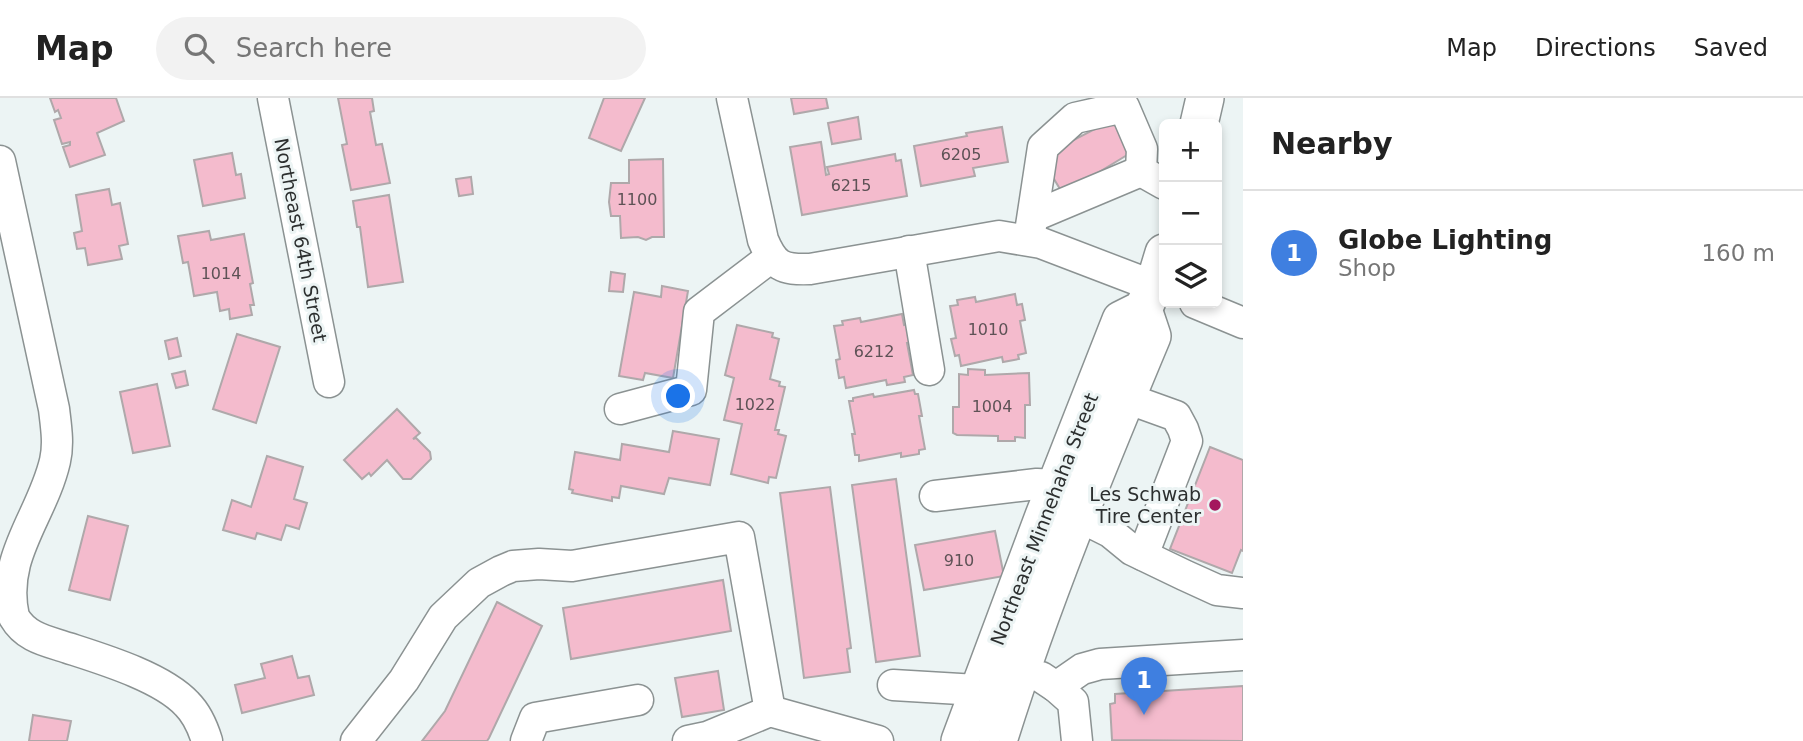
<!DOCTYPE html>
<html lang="en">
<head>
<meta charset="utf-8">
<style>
	:root { --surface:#fff; --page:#f2f2f2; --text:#222; --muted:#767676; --line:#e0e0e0; --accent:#b45309 }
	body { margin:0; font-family:"DejaVu Sans",sans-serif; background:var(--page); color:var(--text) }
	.controls { position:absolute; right:21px; top:21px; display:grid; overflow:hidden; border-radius:10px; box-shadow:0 4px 10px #0003 }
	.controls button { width:63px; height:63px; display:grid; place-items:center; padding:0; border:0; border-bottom:2px solid var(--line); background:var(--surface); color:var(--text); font:35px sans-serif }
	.you { position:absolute; left:679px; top:299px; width:24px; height:24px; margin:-18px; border:5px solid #fff; border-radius:50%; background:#1a73e8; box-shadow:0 0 0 10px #1a73e833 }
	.badge { display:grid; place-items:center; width:46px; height:46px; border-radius:50%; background:var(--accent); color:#fff; font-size:23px; font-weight:700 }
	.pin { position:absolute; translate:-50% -58px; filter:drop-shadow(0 2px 4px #0008) }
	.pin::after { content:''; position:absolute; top:37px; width:24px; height:21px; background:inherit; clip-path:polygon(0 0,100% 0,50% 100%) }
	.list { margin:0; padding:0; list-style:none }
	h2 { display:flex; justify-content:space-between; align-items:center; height:91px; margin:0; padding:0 28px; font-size:30px }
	h2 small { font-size:23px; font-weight:400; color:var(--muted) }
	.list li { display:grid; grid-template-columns:46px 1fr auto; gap:21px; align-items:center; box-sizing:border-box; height:126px; padding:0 28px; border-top:2px solid var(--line) }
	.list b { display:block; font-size:26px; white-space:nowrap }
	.list p { margin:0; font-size:23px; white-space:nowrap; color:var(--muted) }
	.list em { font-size:23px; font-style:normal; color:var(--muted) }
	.icon { flex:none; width:38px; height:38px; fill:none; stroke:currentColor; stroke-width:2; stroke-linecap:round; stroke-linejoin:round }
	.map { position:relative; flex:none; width:1243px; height:643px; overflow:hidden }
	header { display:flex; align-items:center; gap:42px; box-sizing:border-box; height:98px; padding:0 35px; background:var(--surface); border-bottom:2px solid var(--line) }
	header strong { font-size:33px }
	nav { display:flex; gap:38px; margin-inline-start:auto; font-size:24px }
	.search { width:490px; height:63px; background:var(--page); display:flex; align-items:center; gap:18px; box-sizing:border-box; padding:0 24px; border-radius:38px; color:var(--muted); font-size:26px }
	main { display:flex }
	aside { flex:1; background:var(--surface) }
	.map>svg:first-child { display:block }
	.building { fill:#f4bbcd; stroke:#afa8aa; stroke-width:2 }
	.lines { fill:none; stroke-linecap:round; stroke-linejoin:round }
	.minor-casing { stroke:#8b9292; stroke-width:33 }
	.major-casing { stroke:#8b9292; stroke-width:40 }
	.minor { stroke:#fff; stroke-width:30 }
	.major { stroke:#fff; stroke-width:37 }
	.poi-dot { fill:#a4175e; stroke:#ecf4f4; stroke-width:2.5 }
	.labels { text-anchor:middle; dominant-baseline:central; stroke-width:6; stroke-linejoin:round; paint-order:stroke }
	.number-label { font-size:16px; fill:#5e5256 }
	.street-label { font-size:19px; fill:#2c2f2f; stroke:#ecf4f4 }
	.poi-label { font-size:19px; fill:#2c2f2f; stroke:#ecf4f4; text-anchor:end }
</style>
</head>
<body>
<header>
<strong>Map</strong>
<div class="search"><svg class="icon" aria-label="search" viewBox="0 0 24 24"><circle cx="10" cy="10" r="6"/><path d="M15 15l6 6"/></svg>Search here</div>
<nav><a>Map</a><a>Directions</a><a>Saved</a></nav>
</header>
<main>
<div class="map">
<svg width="1243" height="643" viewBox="0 0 1243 643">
	<rect width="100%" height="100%" fill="#ecf4f4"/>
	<g class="building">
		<polygon points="50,0 116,0 124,23 97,35 105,57 70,69 63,49 70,47 70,44 62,46 54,22 61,20 58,12 55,14"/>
		<polygon points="338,0 372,0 374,13 370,14 376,47 382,46 390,85 351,92 342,47 347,46"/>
		<polygon points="604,0 645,0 621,53 589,40"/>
		<polygon points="791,0 826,0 828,10 794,16"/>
		<polygon points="858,19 861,41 832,46 828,25"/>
		<polygon points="1112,22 1132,54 1063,96 1042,61 1072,38 1074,42"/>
		<polygon points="1002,29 1008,64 973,70 975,78 921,88 914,48 967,38 966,35"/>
		<polygon points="821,44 826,77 829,76 827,69 895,56 896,63 901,62 907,98 802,117 790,49"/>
		<polygon points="232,55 236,77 241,76 245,100 203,108 194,62"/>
		<polygon points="663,61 664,139 652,139 646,142 638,139 621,140 620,118 611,118 609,104 611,85 629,85 629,62"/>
		<polygon points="471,79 473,96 459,98 456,81"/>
		<polygon points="109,91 112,107 120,105 128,146 119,148 122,161 88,167 85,150 77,151 74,135 82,133 76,97"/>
		<polygon points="389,97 403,184 368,189 360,129 357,129 353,103"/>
		<polygon points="209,133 211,142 244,136 253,185 250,186 254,207 250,207 252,217 230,221 229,211 220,213 217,194 194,198 188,164 183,165 178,138"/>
		<polygon points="611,174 625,176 623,194 609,193"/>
		<polygon points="662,188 688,193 673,280 645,275 643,282 619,278 634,194 661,199"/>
		<polygon points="1015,196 1017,207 1022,206 1025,222 1020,223 1026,255 1018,257 1019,261 1003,264 1002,259 961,268 959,257 955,258 951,241 956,240 950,208 958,207 957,202 975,199 976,204"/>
		<polygon points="902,216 904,227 908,226 911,245 907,245 913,277 904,279 905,284 887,287 886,282 846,290 844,279 839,280 836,262 840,261 834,228 843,227 842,223 860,220 861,224"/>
		<polygon points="737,227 773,235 772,239 779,241 770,281 780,284 779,288 785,289 775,332 779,332 778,336 786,338 776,380 769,379 768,385 731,376 742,326 724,322 734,280 725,277"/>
		<polygon points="237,236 280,249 256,325 213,311"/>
		<polygon points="177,240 181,258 169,261 165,243"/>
		<polygon points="968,271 985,272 985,277 1029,275 1030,307 1025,307 1025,340 1015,339 1015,343 998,343 998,338 957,337 953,335 953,309 959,309 959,276 968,277"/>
		<polygon points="185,273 188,287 176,290 172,276"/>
		<polygon points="157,286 170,348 133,355 120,294"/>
		<polygon points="914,292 915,296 918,296 922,318 919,318 925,351 919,352 919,356 901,359 901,355 859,363 859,357 855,357 852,336 855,336 849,303 853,303 853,300 873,296 874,299"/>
		<polygon points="397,311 420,335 413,341 416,340 430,354 431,361 411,381 403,381 387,362 371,378 369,375 362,381 344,362"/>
		<polygon points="673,333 719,341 710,387 669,380 664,396 621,388 619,400 612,399 612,403 572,395 573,392 569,391 575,354 620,362 622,346 669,354"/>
		<polygon points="1210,349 1243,362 1243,453 1241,452 1232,475 1170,451"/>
		<polygon points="267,358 303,369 294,401 307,405 299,431 286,427 281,442 257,435 255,441 223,432 232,402 251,409"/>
		<polygon points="896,381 920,558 876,564 852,387"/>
		<polygon points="830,389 851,550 847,551 850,574 804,580 780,395"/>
		<polygon points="88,418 128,428 110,502 69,492"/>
		<polygon points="995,433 1004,478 924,492 915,447"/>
		<polygon points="723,482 731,533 571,561 563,510"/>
		<polygon points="497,504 542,528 489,640 487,643 422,643 445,613"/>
		<polygon points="292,558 298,580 309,578 314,597 242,615 235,587 265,580 261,566"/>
		<polygon points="718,573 724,612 682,619 675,580"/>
		<polygon points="1243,588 1243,643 1112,642 1110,606 1115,605 1115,596"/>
		<polygon points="33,617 71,623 67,643 29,643"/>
	</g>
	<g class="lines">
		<g class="minor-casing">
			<g id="minor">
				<polyline points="273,0 329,284"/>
				<path d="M 732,0 L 763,142 C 774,168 782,172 810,171 L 999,138 L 1041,145 L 1164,192"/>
				<path d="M 0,63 L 54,311 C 56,328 59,346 55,363 C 42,419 0,458 14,519 C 26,540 47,543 68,550 C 102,561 162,579 187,606 C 197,616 203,630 207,643"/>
				<polyline points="1141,73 1164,86"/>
				<polyline points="1034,118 1141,73"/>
				<polyline points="1029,141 1043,49 1075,20 1124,9 1142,51 1141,73"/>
				<polyline points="909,153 929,272"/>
				<polyline points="1195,205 1243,225"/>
				<polyline points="1126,300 1176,318 1183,331 1187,343 1143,457"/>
				<polyline points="620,311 691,292 699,214 770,160"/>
				<polyline points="935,398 1037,386 1056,387"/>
				<polyline points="1078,418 1110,434 1132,452 1184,477 1217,492 1243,495"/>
				<polyline points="1041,579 1056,589 1073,604 1077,643"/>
				<polyline points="893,587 977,592"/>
				<polyline points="1056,589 1082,571 1100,566 1243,557"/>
				<polyline points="356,643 404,582 443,519 479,485 501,473 513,468 539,466 572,468 739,439 770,613"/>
				<polyline points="526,643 535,620 638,602"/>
				<polyline points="688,643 707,639 770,613 878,643"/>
			</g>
		</g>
		<g class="major-casing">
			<g id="major">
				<polyline points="1199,26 1205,0"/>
				<polyline points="960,643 1044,418 1121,222 1143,211 1154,188 1164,155"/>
				<path d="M 998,643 C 1041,505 1096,372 1152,238 L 1143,211"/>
			</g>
		</g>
		<use href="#minor" class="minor"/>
		<use href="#major" class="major"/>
	</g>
	<circle class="poi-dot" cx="1215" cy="407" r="7"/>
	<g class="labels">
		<g class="number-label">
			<text x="961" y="56">6205</text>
			<text x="851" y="87">6215</text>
			<text x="637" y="101">1100</text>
			<text x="221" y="175">1014</text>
			<text x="988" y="231">1010</text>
			<text x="874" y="253">6212</text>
			<text x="755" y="306">1022</text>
			<text x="992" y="308">1004</text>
			<text x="959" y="462">910</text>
		</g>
		<g class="street-label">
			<text transform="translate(301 142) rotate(79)">Northeast 64th Street</text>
			<text transform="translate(1044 421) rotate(-69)">Northeast Minnehaha Street</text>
		</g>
		<g class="poi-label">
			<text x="1201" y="396">Les Schwab<tspan x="1201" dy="22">Tire Center</tspan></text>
		</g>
	</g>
</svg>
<div class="controls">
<button>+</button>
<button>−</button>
<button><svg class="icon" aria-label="layers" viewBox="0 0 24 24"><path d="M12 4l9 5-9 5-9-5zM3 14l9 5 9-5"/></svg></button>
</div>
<div class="you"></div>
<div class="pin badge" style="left:1144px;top:617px;background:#3f7fe0">1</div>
</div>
<aside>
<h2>Nearby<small></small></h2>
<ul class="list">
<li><span class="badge" style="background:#3f7fe0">1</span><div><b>Globe Lighting</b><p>Shop</p></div><em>160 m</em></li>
</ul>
</aside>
</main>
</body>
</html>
